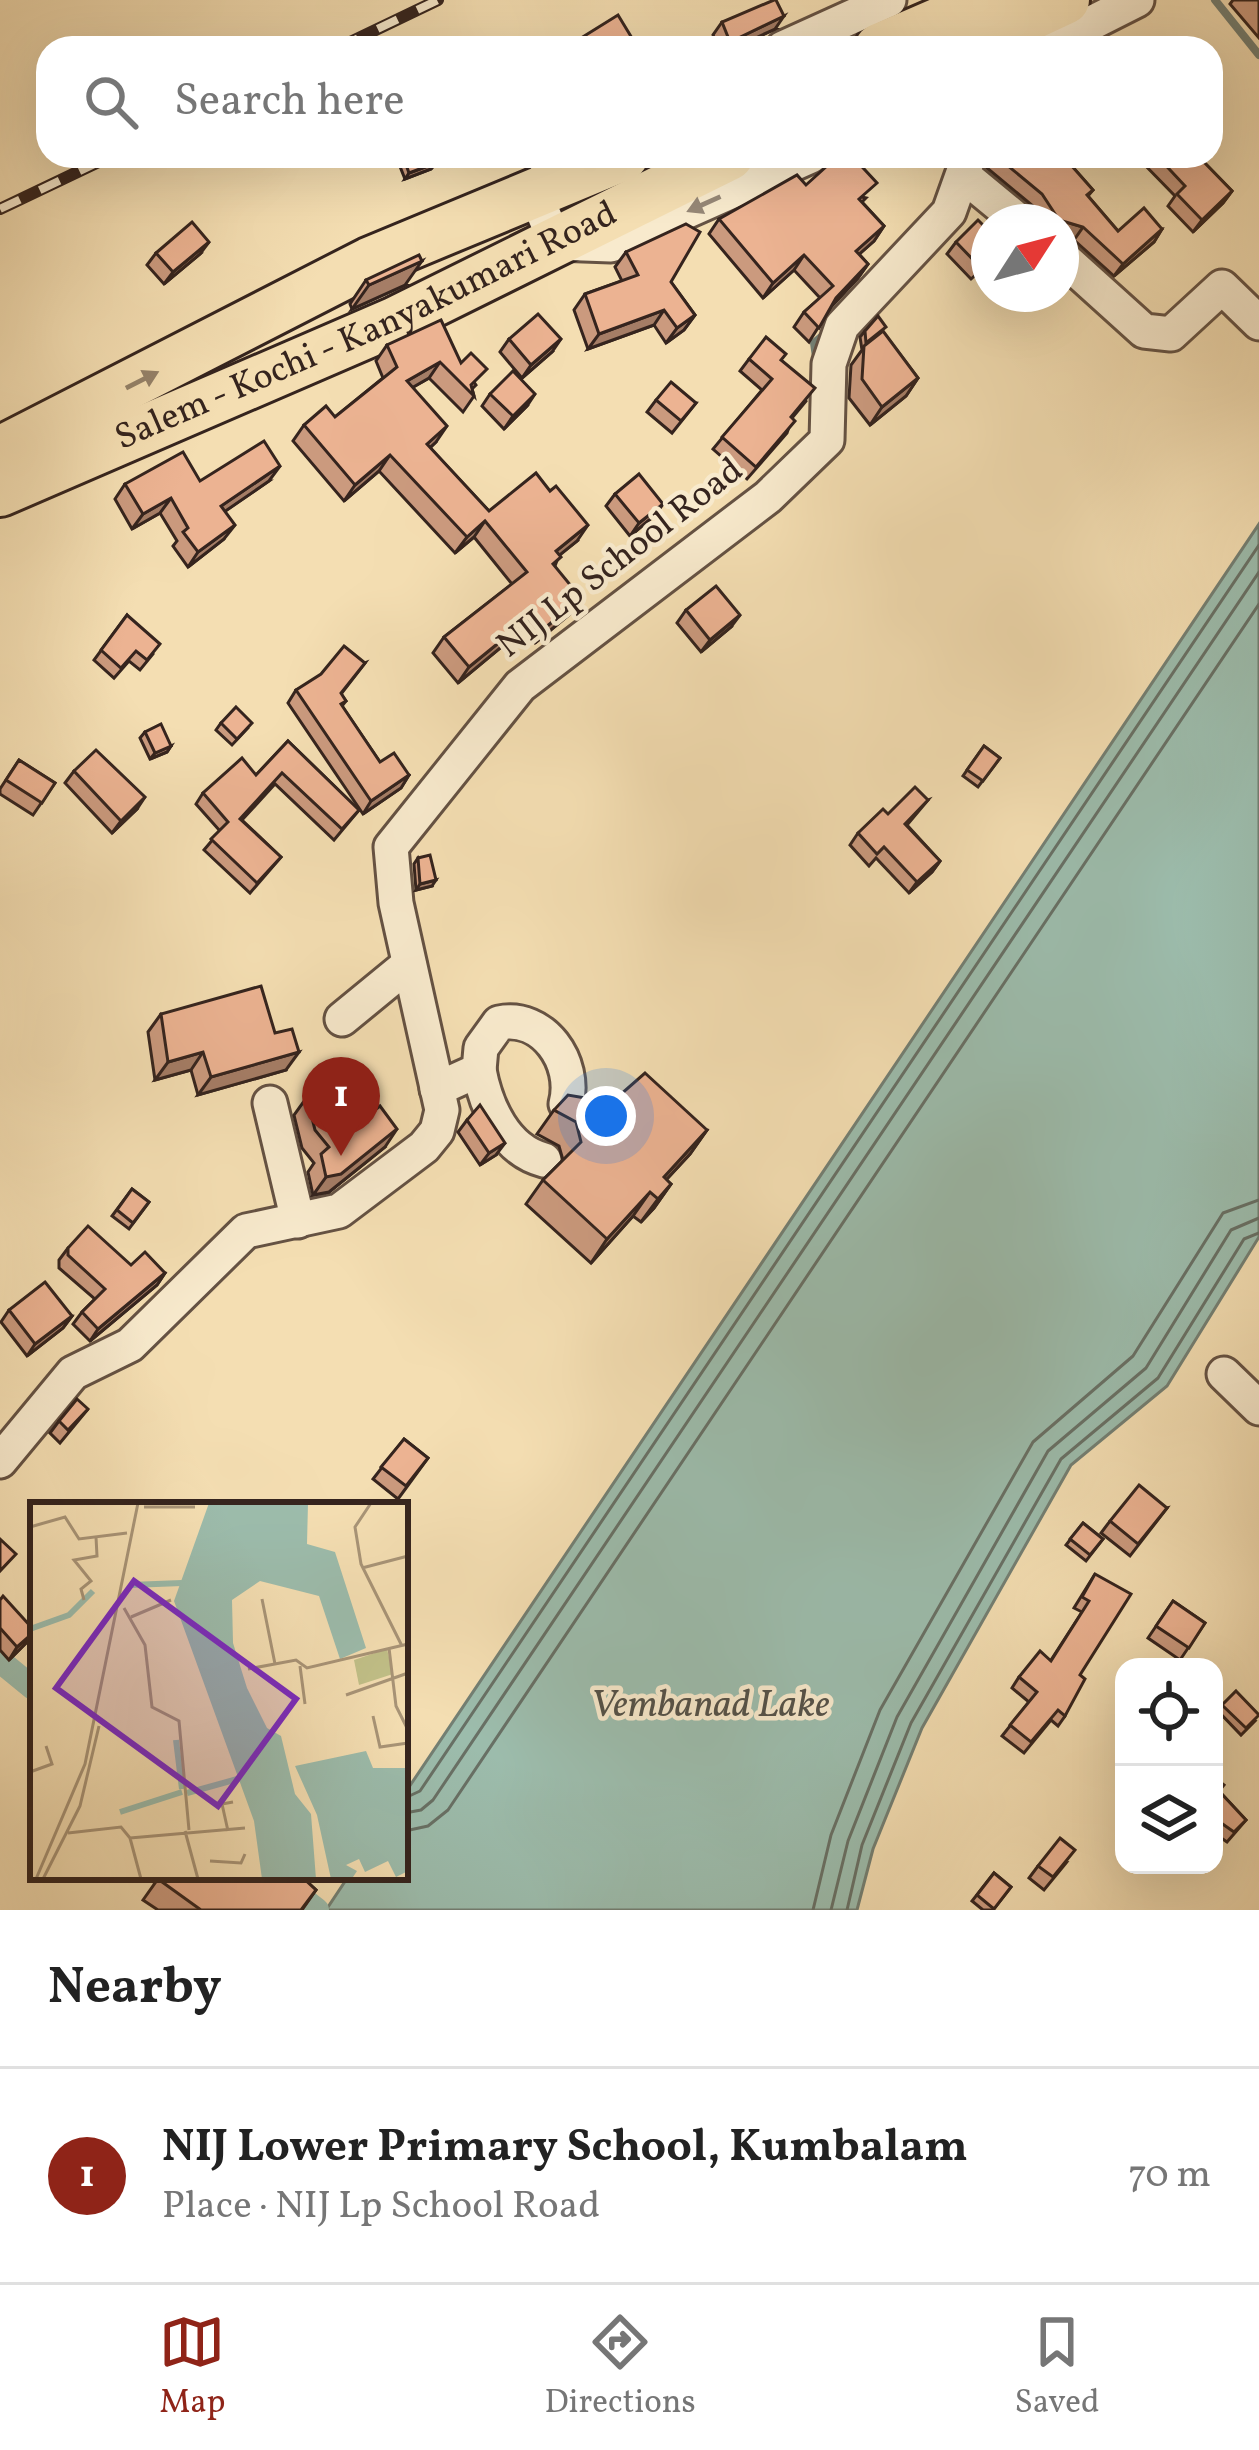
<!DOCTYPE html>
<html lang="en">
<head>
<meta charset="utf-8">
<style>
	:root { --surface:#fff; --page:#f6f6f6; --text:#222; --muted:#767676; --line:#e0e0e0; --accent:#8f2418 }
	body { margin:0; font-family:Vollkorn,serif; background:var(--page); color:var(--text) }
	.controls { position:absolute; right:36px; bottom:36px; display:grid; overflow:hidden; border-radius:24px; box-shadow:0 12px 48px #0002 }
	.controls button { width:108px; height:108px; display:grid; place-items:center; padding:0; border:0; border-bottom:3px solid var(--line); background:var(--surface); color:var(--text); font:60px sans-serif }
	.compass { position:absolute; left:971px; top:204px; width:108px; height:108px; border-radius:50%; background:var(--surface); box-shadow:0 12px 48px #0002; rotate:54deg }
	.you { position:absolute; left:606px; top:1116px; width:42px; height:42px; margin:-30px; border:9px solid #fff; border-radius:50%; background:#1a73e8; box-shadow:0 0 0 18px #1a73e833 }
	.badge { display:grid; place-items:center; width:78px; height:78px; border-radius:50%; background:var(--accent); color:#fff; font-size:39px; font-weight:700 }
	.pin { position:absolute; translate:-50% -99px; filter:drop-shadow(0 3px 6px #0008) }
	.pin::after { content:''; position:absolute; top:63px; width:42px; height:36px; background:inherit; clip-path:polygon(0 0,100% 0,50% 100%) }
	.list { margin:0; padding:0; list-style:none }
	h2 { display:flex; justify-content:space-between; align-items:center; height:156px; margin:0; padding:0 48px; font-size:51px }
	h2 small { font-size:39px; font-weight:400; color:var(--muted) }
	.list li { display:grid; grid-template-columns:78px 1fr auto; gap:36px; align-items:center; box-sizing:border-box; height:216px; padding:0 48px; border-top:3px solid var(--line) }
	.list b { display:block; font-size:45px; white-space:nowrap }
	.list p { margin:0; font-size:39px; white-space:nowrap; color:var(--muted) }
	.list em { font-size:39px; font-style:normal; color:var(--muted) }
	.icon { flex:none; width:66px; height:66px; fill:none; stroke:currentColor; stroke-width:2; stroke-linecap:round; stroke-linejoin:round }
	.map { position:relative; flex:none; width:1259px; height:1910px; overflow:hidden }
	.search { position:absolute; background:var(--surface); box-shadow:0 12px 48px #0002; left:36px; right:36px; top:36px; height:132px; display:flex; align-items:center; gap:30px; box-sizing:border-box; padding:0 42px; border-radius:36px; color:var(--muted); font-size:45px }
	.sheet { height:372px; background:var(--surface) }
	nav { display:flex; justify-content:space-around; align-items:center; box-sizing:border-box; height:168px; border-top:3px solid var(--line); background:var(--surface); font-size:33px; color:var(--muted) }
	nav a { display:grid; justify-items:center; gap:6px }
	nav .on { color:var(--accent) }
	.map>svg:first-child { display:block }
	.water { fill:#9cbcac; stroke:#737f73; stroke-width:3 }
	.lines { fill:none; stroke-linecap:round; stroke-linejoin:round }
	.shore { stroke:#687065; stroke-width:3 }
	.stream { stroke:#737f73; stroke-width:8 }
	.canal { stroke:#9cbcac; stroke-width:24 }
	.minor-casing { stroke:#655243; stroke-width:39 }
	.highway-casing { stroke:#35241e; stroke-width:54 }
	.minor { stroke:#f8eacd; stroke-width:33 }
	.highway { stroke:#f4deb2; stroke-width:48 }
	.rail-casing { stroke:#35241e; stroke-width:12 }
	.rail { stroke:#f8eacd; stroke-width:8; stroke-dasharray:22; stroke-linecap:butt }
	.wall { fill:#cb9a7e; stroke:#35241e; stroke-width:3 }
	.shaded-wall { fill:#a57d66; stroke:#35241e; stroke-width:3 }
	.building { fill:#ecb392; stroke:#35241e; stroke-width:3 }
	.oneway { fill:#968776 }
	.oneway2 { fill:#948168 }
	.labels { text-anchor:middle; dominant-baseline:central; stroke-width:9; stroke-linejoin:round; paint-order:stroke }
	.street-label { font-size:36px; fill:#35241e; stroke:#f8eacd }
	.water-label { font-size:39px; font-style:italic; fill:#545249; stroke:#f8eacd }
	.inset-river { fill:none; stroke:#9cbcac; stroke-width:6 }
	.inset-road { fill:none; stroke:#a89477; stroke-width:3 }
	.view { fill:#7b2cbf; fill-opacity:0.15; stroke:#7b2cbf; stroke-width:6 }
	.inset-edge { fill:none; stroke:#35241e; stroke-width:6 }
</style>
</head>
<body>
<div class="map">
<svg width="1259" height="1910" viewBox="0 0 1259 1910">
	<rect width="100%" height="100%" fill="#f4deb2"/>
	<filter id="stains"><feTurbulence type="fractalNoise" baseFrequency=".00167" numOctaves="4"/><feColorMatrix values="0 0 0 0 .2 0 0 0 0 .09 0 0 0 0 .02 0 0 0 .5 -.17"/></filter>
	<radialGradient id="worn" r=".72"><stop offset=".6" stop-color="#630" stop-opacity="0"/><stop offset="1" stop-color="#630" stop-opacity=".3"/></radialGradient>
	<polygon class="water" points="1259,524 1259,1237 1167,1386 1071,1465 922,1728 873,1849 857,1910 326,1910 348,1877 405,1877 405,1793"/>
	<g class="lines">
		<g class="shore">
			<polyline points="405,1798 420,1791 1259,545"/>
			<polyline points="405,1813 421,1810 433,1800 1259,572"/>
			<polyline points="405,1831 428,1826 448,1810 1259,604"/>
			<polyline points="813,1910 831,1835 880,1710 1033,1442 1133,1356 1223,1213 1259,1200"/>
			<polyline points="831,1910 848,1841 897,1717 1048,1451 1146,1368 1231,1230 1259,1218"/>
			<polyline points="847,1910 862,1845 911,1723 1061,1459 1158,1378 1244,1239 1259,1233"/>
		</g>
		<g class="stream">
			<polyline points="1215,0 1259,55"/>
			<polyline points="816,357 814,343 828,331"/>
		</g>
		<g class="canal">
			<polyline points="0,1661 33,1688"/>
			<polyline points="275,1877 317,1910"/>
		</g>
		<g class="minor-casing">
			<g id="minor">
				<polyline points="783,48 889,0"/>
				<polyline points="1042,48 1137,0"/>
				<polyline points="558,156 535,194 556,243 611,245 811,156"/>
				<polyline points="963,175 1020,222"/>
				<polyline points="1061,256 1144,331 1171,334 1222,287 1259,323"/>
				<polyline points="342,1019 409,964"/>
				<path d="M 479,1070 C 486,1107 505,1150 544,1160"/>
				<path d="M 437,1089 L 479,1070 L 481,1048 L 499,1023 C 543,1014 577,1062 566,1104"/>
				<polyline points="270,1103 298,1221"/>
				<polyline points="1224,1374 1259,1408"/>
				<polyline points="0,1461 73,1373 130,1345 246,1231 339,1211 424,1147 437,1131 442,1110 396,903 391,847 520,686 768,497 827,440 829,364 842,326 949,212 969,156"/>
			</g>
		</g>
		<g class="highway-casing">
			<g id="highway">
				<polyline points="879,48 990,0"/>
				<polyline points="962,48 1065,0"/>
				<polyline points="0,451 369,262 624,156"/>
				<path id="s1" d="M 0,492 L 396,321 L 729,156"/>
			</g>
		</g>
		<use href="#minor" class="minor"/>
		<use href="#highway" class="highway"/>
		<g class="rail-casing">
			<g id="rail">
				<polyline points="338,48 438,0"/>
				<polyline points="0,209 111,156"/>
			</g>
		</g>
		<use href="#rail" class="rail"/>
	</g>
	<g class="wall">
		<polygon points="1233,0 1259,0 1259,38 1230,4"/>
		<polygon points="722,22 775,29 734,48 719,48 713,35"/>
		<polygon points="400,156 433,156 436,163 431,169 405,179 397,159"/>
		<polygon points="989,156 1063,156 1093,190 1088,196 1118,231 1162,229 1154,242 1114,276 1074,240 1061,236 1061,222 1043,222 1033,206 987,168"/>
		<polygon points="1198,156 1232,191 1223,203 1193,232 1168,206 1175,196 1137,157"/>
		<polygon points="806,185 866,198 862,202 884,226 874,241 859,254 868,264 858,278 831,307 809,342 794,327 804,312 820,298 794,270 763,298 709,234 719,219"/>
		<polygon points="989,231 989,263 971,279 947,254 956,242"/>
		<polygon points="626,252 671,282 695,315 684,330 666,343 654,325 588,349 574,310 585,294 622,281 615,267"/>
		<polygon points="156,253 200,254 164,284 147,265"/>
		<polygon points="366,280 405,285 352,309 350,304"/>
		<polygon points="865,331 883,332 918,378 906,396 870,425 849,398 851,365 862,350 860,337"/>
		<polygon points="509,339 552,352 522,378 500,352"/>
		<polygon points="387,345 461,363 476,385 472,389 474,396 463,412 429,378 413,387 436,442 430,448 489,511 577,541 559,555 555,566 570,614 535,643 523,629 458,683 433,653 444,637 512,584 474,537 455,553 379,471 344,501 293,441 304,425 335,417 383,378 376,361"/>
		<polygon points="749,359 782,361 806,401 792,418 787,433 747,479 713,449 762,390 740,371"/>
		<polygon points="490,394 527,406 504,429 482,406"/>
		<polygon points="656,400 696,403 672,433 647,412"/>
		<polygon points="200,481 269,481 225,511 224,539 188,567 173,546 177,541 160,513 132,529 115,499 125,484"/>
		<polygon points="615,494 663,504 654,516 630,536 606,506"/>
		<polygon points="686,610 731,627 701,652 677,623"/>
		<polygon points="127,615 153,654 140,670 129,661 114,678 94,660"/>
		<polygon points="365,663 341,694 346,701 342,706 380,762 409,775 401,788 363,814 288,703 296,690"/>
		<polygon points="221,723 247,729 232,745 216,730"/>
		<polygon points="145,732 171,746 167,752 150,759 140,738"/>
		<polygon points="288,741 359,810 334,840 275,784 242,820 281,857 250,893 204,850 220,831 196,804 203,793 256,775"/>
		<polygon points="984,746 1000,758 978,787 963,776"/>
		<polygon points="19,760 55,783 33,815 0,794 0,789"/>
		<polygon points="74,771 137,809 112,833 65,783"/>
		<polygon points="928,800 907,825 940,861 932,872 909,893 876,858 869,866 850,845 858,833 888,814"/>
		<polygon points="418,858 432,886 416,890 414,864"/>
		<polygon points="161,1014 275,1033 286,1070 198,1095 191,1070 155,1080 148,1032"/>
		<polygon points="307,1097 328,1098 385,1147 329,1192 313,1195 308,1172 314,1163 302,1148 294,1115"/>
		<polygon points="554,1110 603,1110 707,1130 690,1154 666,1180 671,1184 654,1208 641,1222 633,1216 591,1263 526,1204 543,1180 563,1160 559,1146 537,1134"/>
		<polygon points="467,1120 496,1155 480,1165 458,1132"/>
		<polygon points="132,1189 149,1202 129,1229 112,1216"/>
		<polygon points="68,1248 131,1265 165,1273 157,1285 90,1341 73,1324 82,1312 95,1299 59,1268 59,1260"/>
		<polygon points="9,1310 72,1316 63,1328 27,1356 1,1322"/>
		<polygon points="88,1409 60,1443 50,1433 59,1421"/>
		<polygon points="404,1439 428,1458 398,1499 373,1479"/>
		<polygon points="1167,1508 1130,1556 1101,1533 1110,1521"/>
		<polygon points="1083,1523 1103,1539 1086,1561 1066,1545"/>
		<polygon points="1095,1574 1080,1675 1065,1716 1058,1726 1051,1720 1024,1753 1002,1736 1029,1702 1012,1688 1019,1677 1051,1660 1082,1612 1074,1608"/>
		<polygon points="0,1600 26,1643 9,1660 0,1650"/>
		<polygon points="1173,1601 1205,1623 1180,1660 1148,1638"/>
		<polygon points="1222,1705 1255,1721 1241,1735 1218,1711"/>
		<polygon points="1214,1777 1219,1791 1246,1820 1227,1842 1214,1833"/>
		<polygon points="1066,1863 1044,1890 1029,1878 1038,1866"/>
		<polygon points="994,1873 1011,1887 993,1910 983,1910 972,1901"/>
		<polygon points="147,1877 302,1877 316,1890 302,1910 158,1910 143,1900 155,1883"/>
	</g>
	<g class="shaded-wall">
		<polygon points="784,16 775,29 734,48 726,48 730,42"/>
		<polygon points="436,163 431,169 405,179 409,173"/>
		<polygon points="1232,191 1223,203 1193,232 1202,220"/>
		<polygon points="1059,220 1083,227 1074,240 1061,236 1061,222 1058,222"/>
		<polygon points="884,226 874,241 846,266 856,251"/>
		<polygon points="1162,229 1154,242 1114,276 1123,264"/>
		<polygon points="209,242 200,254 164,284 173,272"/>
		<polygon points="804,255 794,270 763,298 773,283"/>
		<polygon points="422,261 405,285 352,309 369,285"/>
		<polygon points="868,264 858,278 826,312 836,298"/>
		<polygon points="664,310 654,325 588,349 599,334"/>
		<polygon points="695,315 684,330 666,343 677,328"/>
		<polygon points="561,339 552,352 522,378 531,365"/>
		<polygon points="440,362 429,378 396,397 407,381"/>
		<polygon points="918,378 906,396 870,425 882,407"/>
		<polygon points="535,394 527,406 504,429 513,416"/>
		<polygon points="447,426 436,442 416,460 427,444"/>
		<polygon points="390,455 379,471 344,501 355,485"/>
		<polygon points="280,466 269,481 211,521 221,506"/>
		<polygon points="171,498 160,513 132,529 143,514"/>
		<polygon points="663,504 654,516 630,536 639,523"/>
		<polygon points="485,521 474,537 455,553 467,537"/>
		<polygon points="235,525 224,539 188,567 198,552"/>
		<polygon points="588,525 577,541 545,567 556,551"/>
		<polygon points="581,598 570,614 535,643 546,627"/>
		<polygon points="535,613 523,629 458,683 469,667"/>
		<polygon points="740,615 731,627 701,652 710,640"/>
		<polygon points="171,746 167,752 150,759 155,753"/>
		<polygon points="409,775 401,788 363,814 371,801"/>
		<polygon points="145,797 137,809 112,833 121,821"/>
		<polygon points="940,861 932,872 909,893 917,882"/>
		<polygon points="436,880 432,886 416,890 420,884"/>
		<polygon points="203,1052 191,1070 155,1080 168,1062"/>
		<polygon points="299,1052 286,1070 198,1095 211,1077"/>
		<polygon points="397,1129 385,1147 329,1192 313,1195 326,1177"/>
		<polygon points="707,1130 690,1154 653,1194 664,1177"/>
		<polygon points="505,1143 496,1155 480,1165 489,1153"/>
		<polygon points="671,1184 654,1208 641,1222 658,1199"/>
		<polygon points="650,1192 633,1216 591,1263 607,1239"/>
		<polygon points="165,1273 157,1285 90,1341 98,1329"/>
		<polygon points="72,1316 63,1328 27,1356 35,1344"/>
		<polygon points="33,1633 26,1643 9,1660 17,1647"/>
	</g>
	<g class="building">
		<polygon points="774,0 776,0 784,16 730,42 722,22"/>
		<polygon points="618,15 638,48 565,48"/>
		<polygon points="403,156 433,156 436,163 409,173"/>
		<polygon points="838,156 852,156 877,183 859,199 884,226 856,251 868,264 836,298 819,328 804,312 833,286 804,255 773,283 719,219 797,175 806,185"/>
		<polygon points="996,156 1063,156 1093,190 1087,195 1118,231 1144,208 1162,229 1123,264 1083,227 1059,220 1042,194"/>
		<polygon points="1157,156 1198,156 1232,191 1202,220 1177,194 1185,186"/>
		<polygon points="978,220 989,231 989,259 980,267 956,242"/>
		<polygon points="192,222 209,242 173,272 156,253"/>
		<polygon points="686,224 700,232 671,282 695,315 677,328 664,310 599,334 585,294 638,275 626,252"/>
		<polygon points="419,255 422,261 369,285 366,280"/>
		<polygon points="538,314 561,339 531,365 509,339"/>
		<polygon points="878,316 886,327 866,343 865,331"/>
		<polygon points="441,320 461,363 471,353 487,369 471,385 474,396 440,362 407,381 447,426 427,444 489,511 536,473 550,491 556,486 588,525 556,551 561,557 553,564 581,598 546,627 535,613 469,667 444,637 527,572 485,521 467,537 390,455 355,485 304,425 326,406 335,417 397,367 387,345"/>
		<polygon points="883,331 918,378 882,407 862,379 864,346"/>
		<polygon points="766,337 786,354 781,360 815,388 791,417 795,421 756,467 722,437 772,379 749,359"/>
		<polygon points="513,371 535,394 513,416 490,394"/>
		<polygon points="671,382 696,403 681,421 656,400"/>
		<polygon points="264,441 280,466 221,506 235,525 198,552 183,532 188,528 171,498 143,514 125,484 183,452 200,481"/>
		<polygon points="639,474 663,504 639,523 615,494"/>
		<polygon points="716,586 740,615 710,640 686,610"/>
		<polygon points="127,615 160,644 147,660 136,651 121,668 101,650"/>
		<polygon points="344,646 365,663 341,693 346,701 341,704 380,762 394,753 409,775 371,801 296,690 321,674"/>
		<polygon points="236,707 252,723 237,739 221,723"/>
		<polygon points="161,724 171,746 155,753 145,732"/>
		<polygon points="288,741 359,810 342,829 282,773 240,819 281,857 257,883 211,839 228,822 203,793 242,758 256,775"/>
		<polygon points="984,746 1000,758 983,781 967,770"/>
		<polygon points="96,750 145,797 121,821 74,771"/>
		<polygon points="19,760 55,783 42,803 6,780"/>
		<polygon points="915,787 928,800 905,824 940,861 917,882 884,847 877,854 858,833 883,809 888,814"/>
		<polygon points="430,855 436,880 420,884 418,858"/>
		<polygon points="261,986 275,1033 292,1029 299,1052 211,1077 203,1052 168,1062 161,1014"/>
		<polygon points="645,1073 707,1130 664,1177 671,1184 658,1199 650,1192 607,1239 543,1180 581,1142 576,1122 554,1110 568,1095 591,1099 603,1110"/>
		<polygon points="320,1087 328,1098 337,1090 362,1120 380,1106 397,1129 341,1174 326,1177 321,1154 329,1147 315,1130 307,1097"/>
		<polygon points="480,1105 505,1143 489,1153 467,1120"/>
		<polygon points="132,1189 149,1202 133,1223 117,1210"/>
		<polygon points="88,1226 131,1265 145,1252 165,1273 98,1329 82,1312 105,1289 68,1255 68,1248"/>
		<polygon points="45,1282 72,1316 35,1344 9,1310"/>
		<polygon points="77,1399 88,1409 68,1430 59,1421"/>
		<polygon points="404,1439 428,1458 406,1486 381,1467"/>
		<polygon points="1139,1485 1167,1508 1138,1544 1110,1521"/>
		<polygon points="1083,1523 1103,1539 1090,1555 1070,1539"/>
		<polygon points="0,1539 16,1554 0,1571"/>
		<polygon points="1095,1574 1131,1594 1080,1675 1085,1679 1065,1716 1058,1710 1031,1742 1010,1725 1037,1692 1019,1677 1040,1651 1051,1661 1089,1601 1082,1597"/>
		<polygon points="3,1596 33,1629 33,1633 17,1647 0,1628 0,1600"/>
		<polygon points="1173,1601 1205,1623 1189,1648 1156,1626"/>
		<polygon points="1236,1691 1259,1715 1246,1728 1222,1705"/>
		<polygon points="1214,1777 1224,1785 1219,1791 1246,1820 1234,1832 1214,1818"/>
		<polygon points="1060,1838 1075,1850 1053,1877 1038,1866"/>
		<polygon points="994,1873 1011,1887 994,1909 977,1895"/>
		<polygon points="160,1877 302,1877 316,1890 301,1910 201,1910 158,1879"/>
	</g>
	<defs><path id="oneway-solid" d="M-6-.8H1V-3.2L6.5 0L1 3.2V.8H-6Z" transform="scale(3)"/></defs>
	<use class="oneway" href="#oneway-solid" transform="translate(704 204) rotate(156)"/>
	<use class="oneway2" href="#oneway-solid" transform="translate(142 380) rotate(-27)"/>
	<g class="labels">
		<g class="street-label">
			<text stroke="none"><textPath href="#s1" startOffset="402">Salem - Kochi - Kanyakumari Road</textPath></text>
			<text transform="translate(621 559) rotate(-38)">NIJ Lp School Road</text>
		</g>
		<g class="water-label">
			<text x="710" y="1706">Vembanad Lake</text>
		</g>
	</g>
	<g transform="translate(30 1502)">
		<rect width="378" height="378" fill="#f4deb2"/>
		<path d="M 357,147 L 363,172 L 329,183 L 324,158 Z" fill="#c1c088"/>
		<path d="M 179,1 L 278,1 L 277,42 L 305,50 L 336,146 L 310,157 L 289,94 L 230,79 L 202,98 L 203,141 L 217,186 L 237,226 L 251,234 L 265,292 L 281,312 L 286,377 L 232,377 L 224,319 L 144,99 ZM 336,249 L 343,266 L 378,266 L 378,369 L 366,375 L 358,359 L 335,370 L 329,357 L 316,363 L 327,369 L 323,375 L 301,377 L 287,313 L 265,264 Z" fill="#9cbcac"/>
		<path class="inset-river" d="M 100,83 L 152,81M 0,127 L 39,113 L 63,89M 146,238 L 152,287M 157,291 L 211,276M 90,310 L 152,290"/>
		<path class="inset-road" d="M 341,1 L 325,25 L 331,62 L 372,144M 114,5 L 165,5M 0,25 L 35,15 L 49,37 L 97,31M 332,66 L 378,54M 232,97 L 245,162M 54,98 L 51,87 L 61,79 L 44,58 L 67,54 L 66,35M 94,106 L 115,143 L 122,205 L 149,219 L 159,328M 101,115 L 141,98M 359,146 L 366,204 L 378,228M 270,164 L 275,202M 218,167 L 266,158 L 277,166 L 378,142M 316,193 L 378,171M 343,214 L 350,245 L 378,241M 0,270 L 22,262 L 16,244M 155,329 L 168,377M 198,329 L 192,302 L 203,300M 38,331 L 91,325 L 100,336M 100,336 L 215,326M 100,336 L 111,377M 180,359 L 211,361 L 215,352M 6,377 L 55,262 L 108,1M 13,377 L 50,304 L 69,224"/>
		<path class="view" d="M 104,79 L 266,197 L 188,304 L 26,186 Z"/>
		<rect width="378" height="378" class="inset-edge"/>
	</g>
	<rect width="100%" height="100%" filter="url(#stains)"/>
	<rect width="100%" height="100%" fill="url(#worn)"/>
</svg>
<div class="controls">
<button><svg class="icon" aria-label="locate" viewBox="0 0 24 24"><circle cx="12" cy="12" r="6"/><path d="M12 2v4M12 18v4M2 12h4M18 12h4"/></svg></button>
<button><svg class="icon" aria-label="layers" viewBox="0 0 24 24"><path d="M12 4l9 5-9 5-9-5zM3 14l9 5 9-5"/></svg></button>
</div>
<svg class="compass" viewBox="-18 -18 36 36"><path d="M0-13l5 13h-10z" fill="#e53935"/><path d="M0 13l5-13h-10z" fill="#767676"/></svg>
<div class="you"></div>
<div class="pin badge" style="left:341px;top:1156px">1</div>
<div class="search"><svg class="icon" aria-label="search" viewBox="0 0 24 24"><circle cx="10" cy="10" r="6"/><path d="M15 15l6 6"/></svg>Search here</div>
</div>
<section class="sheet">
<h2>Nearby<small></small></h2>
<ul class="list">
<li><span class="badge">1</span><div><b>NIJ Lower Primary School, Kumbalam</b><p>Place · NIJ Lp School Road</p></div><em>70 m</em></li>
</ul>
</section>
<nav>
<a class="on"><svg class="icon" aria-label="map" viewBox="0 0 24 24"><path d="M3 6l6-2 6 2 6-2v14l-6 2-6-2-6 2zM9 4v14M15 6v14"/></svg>Map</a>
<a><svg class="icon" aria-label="directions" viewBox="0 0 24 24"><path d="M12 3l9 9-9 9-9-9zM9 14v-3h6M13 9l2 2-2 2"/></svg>Directions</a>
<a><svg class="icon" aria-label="saved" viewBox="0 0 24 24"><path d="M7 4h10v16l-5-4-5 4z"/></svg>Saved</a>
</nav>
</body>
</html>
